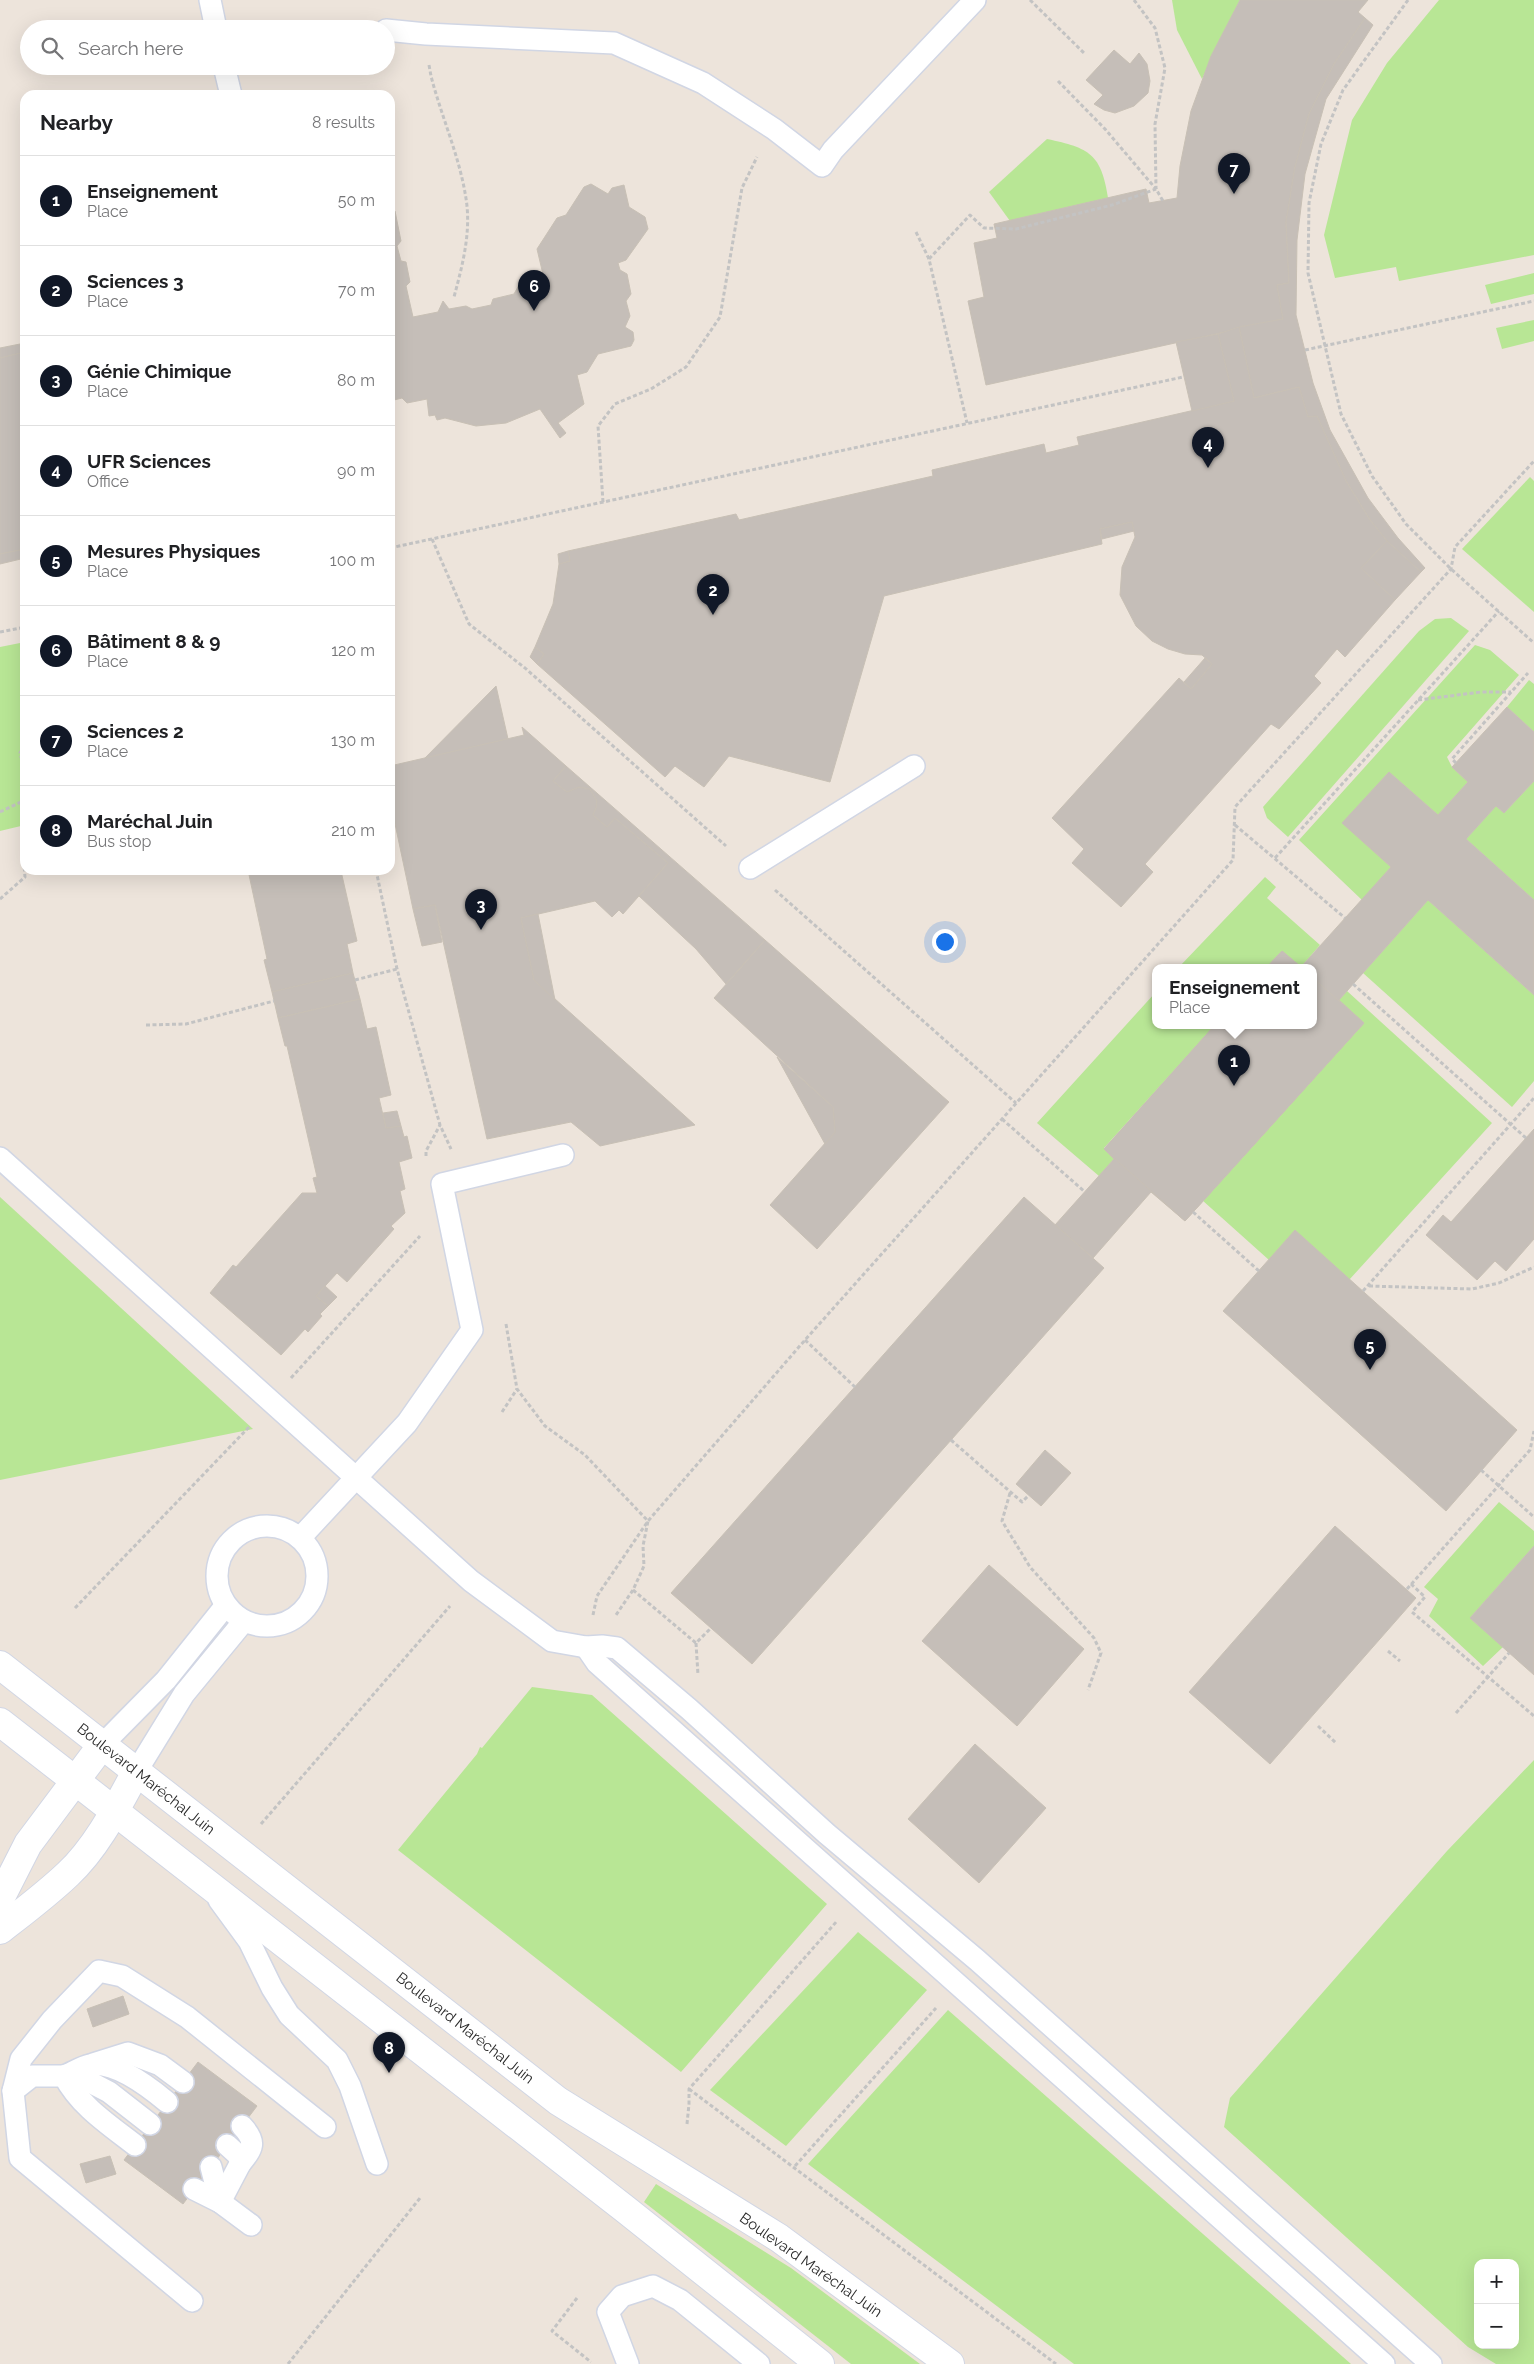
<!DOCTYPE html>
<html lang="en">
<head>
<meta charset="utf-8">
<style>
	:root { --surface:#fff; --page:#f6f6f6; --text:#202124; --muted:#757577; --line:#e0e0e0; --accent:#111827 }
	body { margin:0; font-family:Raleway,sans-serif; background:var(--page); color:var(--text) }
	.controls { position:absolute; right:15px; bottom:15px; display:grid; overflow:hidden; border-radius:10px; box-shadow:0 5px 20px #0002 }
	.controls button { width:45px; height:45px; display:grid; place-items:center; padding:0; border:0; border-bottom:1px solid var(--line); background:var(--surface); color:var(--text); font:25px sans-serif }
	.you { position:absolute; left:944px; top:941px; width:18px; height:18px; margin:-12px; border:4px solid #fff; border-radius:50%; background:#1a73e8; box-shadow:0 0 0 8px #1a73e833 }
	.badge { display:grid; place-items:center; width:32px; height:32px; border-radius:50%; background:var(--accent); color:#fff; font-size:16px; font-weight:700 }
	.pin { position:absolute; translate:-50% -41px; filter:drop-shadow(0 1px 2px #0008) }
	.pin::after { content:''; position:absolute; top:26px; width:18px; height:15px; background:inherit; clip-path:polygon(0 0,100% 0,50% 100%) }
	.popup { position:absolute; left:1152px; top:964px; width:165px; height:65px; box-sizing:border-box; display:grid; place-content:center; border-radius:10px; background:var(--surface); filter:drop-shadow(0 1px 4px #0005); font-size:16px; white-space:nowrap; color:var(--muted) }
	.popup b { font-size:19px; color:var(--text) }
	.popup::after { content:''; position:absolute; left:50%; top:100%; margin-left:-10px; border:10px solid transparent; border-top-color:var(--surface) }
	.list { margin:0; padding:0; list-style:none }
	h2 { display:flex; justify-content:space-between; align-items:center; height:65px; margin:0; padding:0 20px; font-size:21px }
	h2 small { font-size:16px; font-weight:400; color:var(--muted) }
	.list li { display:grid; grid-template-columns:32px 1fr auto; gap:15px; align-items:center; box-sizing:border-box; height:90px; padding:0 20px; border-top:1px solid var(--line) }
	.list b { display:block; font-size:19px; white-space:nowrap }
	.list p { margin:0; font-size:16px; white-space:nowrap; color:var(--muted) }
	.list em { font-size:16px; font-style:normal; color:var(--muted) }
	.icon { flex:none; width:28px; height:28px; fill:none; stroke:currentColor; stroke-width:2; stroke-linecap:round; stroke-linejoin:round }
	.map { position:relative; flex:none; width:1534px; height:2364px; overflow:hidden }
	.search { position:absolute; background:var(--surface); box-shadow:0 5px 20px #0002; left:20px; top:20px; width:375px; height:55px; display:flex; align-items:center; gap:12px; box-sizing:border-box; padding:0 18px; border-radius:28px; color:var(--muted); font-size:19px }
	.panel { position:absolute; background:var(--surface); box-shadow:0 5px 20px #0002; left:20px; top:90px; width:375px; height:785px; border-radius:15px }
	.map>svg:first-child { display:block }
	.green { fill:#b8e695; fill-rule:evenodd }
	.building { fill:#c5beb8; stroke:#c8c0b5 }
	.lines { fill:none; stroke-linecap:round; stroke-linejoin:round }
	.lane-casing { stroke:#d1d6e4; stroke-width:24 }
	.street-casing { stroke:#d1d6e4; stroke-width:30 }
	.secondary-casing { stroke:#d1d6e4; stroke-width:30 }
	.path { stroke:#c3c3c3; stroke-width:3; stroke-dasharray:4 2.5; stroke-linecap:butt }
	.lane { stroke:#fff; stroke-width:21 }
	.street { stroke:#fff; stroke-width:28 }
	.secondary { stroke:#fff; stroke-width:28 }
	.labels { text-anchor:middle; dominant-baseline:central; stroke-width:5; stroke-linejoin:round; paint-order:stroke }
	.street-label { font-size:15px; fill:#2a2a2a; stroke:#fff }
</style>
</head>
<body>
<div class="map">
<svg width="1534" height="2364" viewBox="0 0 1534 2364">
	<rect width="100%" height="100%" fill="#ede4db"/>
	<g class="green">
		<polygon points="1172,0 1240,0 1202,79 1177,30"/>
		<polygon points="1439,0 1534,0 1534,255 1399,281 1396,267 1335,278 1324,235 1352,120 1387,63"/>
		<path d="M 1047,139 C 1090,148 1101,154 1108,198 L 1010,221 L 989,192 Z"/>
		<polygon points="1534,273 1534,294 1491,304 1485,285"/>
		<polygon points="1534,320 1534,341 1502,349 1496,328"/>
		<polygon points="1530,477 1534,481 1534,612 1462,549"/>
		<polygon points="1451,618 1469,631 1288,837 1267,818 1263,807 1419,631 1435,619"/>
		<polygon points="25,642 25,825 0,831 0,647"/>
		<polygon points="1475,645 1490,650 1519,675 1447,757 1452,767 1468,782 1438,815 1389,772 1343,823 1391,867 1362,900 1299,840"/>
		<polygon points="1529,680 1534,684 1534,732 1507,707"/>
		<polygon points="1534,781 1534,900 1466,839 1496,806 1504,813"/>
		<polygon points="1265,877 1276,887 1267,898 1320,945 1301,967 1282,951 1267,967 1179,967"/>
		<polygon points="1428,900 1534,995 1534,1081 1512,1107 1363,973"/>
		<polygon points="1347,991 1492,1123 1349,1280 1269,1260 1202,1200 1363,1023 1339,1000"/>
		<polygon points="1155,993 1155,1025 1215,1025 1104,1148 1114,1159 1099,1176 1037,1123"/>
		<polygon points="0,1197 253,1429 0,1480"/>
		<polygon points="1499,1502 1534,1531 1534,1546 1470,1618 1503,1647 1483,1666 1429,1616 1438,1599 1424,1587"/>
		<polygon points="532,1687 592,1695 827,1904 681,2072 398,1850 477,1754 480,1747 482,1748"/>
		<path d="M 1534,1760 L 1534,2364 L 1496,2364 L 1468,2347 L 1224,2127 L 1230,2098 L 1447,1851 ZM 1478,2263 L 1515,2263 L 1515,2345 L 1478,2345 Z"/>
		<polygon points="858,1932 927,1990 786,2146 710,2090"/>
		<polygon points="948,2010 1351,2364 1074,2364 808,2164"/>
		<polygon points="656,2184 791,2268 920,2364 851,2364 644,2202"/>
	</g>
	<g class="building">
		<polygon points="1240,0 1368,0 1358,12 1365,18 1334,64 1309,114 1295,167 1286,222 1289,283 1277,285 1283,319 986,385 968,301 984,297 974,243 997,238 994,224 1146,189 1149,203 1177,198 1180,166 1191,111 1211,56"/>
		<polygon points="1365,18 1373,25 1326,99 1305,174 1297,240 1296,315 1313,383 1330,430 1368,498 1398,538 1425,568 1421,572 1387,541 1370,520 1346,481 1317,416 1308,417 1299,387 1254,398 1239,327 1283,319 1277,285 1289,283 1286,222 1295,167 1309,114 1334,64"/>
		<polygon points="1114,50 1130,64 1139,53 1147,64 1150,81 1148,93 1134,106 1115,113 1104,110 1094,104 1103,95 1086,80"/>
		<polygon points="591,184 608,194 612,188 624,185 629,207 645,217 648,229 626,260 618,263 620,270 627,274 631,294 626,301 630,316 625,327 633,332 634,340 631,346 598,354 587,372 577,375 584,404 558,423 566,433 560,438 540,409 506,423 476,426 445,418 437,420 435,415 429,416 427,399 407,403 402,398 390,401 390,209 395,211 401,241 397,246 401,261 406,262 410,282 406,286 413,317 438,312 443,301 449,309 466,306 472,309 491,305 493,299 514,294 519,285 527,291 546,287 537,249 557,218 566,215 584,187"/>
		<polygon points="1239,327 1254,398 1299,387 1308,417 1317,416 1346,481 1370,520 1387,541 1361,568 1395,600 1345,657 1337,649 1314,676 1321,683 1279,729 1271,724 1145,864 1153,872 1121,907 1072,863 1084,849 1052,818 1179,678 1191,689 1212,664 1202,655 1185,654 1168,649 1152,641 1136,626 1120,595 1122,567 1135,537 1132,522 1100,529 1102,544 884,596 830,782 729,756 704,787 675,766 665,777 537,664 544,654 535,647 553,604 559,564 570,561 568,551 736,514 739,520 933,476 932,470 1044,444 1046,453 1079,445 1077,437 1234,401 1218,334"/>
		<polygon points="1218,334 1234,401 1192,411 1176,342"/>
		<polygon points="25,343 25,352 0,358 0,348"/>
		<polygon points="25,352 25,549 0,554 0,358"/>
		<polygon points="1132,522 1134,531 1102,539 1100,529"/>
		<polygon points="1387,541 1421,572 1395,600 1361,568"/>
		<polygon points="25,549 25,558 0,564 0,554"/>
		<polygon points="568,551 570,561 559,564 558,554"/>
		<polygon points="535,647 544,654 537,664 530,657"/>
		<polygon points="1205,658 1212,664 1191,689 1184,682"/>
		<polygon points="496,686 508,739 424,759"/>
		<polygon points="1507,707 1534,732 1534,781 1504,813 1496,806 1466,839 1534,900 1534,995 1428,900 1339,1000 1364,1023 1185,1221 1151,1192 1093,1258 1055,1225 1114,1159 1104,1149 1215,1025 1313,1025 1313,967 1267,967 1282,951 1301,967 1391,867 1342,823 1389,772 1438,815 1468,782 1452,767"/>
		<polygon points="522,727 566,766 553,781 567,792 579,787 590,789 597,801 596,808 593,815 607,827 615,818 668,863 623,914 619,910 612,917 595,901 521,918 534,980 695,1125 600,1146 571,1122 487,1139 435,905 413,909 390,800 390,766 524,735"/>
		<polygon points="566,766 765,940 726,984 696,949 639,896 668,863 615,818 607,827 593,815 596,808 597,801 590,789 579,787 567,792 553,781"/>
		<polygon points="248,870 328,870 329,874 341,871 357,941 347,944 353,973 272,992 264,960 267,959"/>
		<polygon points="435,905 442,942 422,946 413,909"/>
		<polygon points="538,914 555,1000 534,980 521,918"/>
		<polygon points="765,940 949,1102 817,1249 770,1205 835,1132 833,1107 714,998"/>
		<polygon points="1282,951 1301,967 1267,967"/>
		<polygon points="353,973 360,999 278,1018 272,992"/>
		<polygon points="1313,978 1364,1023 1185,1221 1104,1149 1215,1025 1313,1025"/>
		<polygon points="360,999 367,1029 376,1027 391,1095 379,1098 386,1128 401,1126 404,1137 407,1136 412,1158 399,1162 405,1189 400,1191 405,1213 391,1226 394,1229 347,1282 337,1273 316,1296 328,1306 320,1314 322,1316 308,1332 305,1329 281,1355 210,1293 233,1265 236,1267 302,1193 317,1193 313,1178 317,1177 287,1046 285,1046 278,1018"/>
		<polygon points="777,1057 833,1107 835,1132 825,1144"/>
		<polygon points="397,1111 401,1126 386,1128 383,1113"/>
		<polygon points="1534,1129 1534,1239 1506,1271 1495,1261 1477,1280 1426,1235 1443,1215 1451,1222"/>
		<polygon points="1024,1197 1104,1268 752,1664 671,1593"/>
		<polygon points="1295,1230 1517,1430 1446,1511 1223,1311"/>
		<polygon points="325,1286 337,1297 328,1306 316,1296"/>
		<polygon points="1045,1450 1071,1473 1041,1506 1016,1484"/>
		<polygon points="1335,1526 1416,1598 1270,1764 1189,1692"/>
		<polygon points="1534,1546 1534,1675 1470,1618"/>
		<polygon points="989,1565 1084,1649 1017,1726 922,1641"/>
		<polygon points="975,1744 1046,1808 979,1883 908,1819"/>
		<polygon points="123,1996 129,2014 93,2027 87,2009"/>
		<polygon points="198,2062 257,2106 183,2204 124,2160"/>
		<polygon points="110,2156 116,2174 86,2183 80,2164"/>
	</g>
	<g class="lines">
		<g class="lane-casing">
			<g id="lane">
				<polyline points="210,0 216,29"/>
				<polyline points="386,30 426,34 614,43 703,83 774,129 822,166 833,150 975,0"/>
				<polyline points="224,66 231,95"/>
				<polyline points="750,868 914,766"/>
				<polyline points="0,1158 471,1581 552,1641 586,1647 602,1646 617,1648 689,1709 827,1834 977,1960 1431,2364"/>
				<circle cx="267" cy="1576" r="50"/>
				<polyline points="300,1538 407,1423 472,1330 442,1184 563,1155"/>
				<polyline points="586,1647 597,1663 1384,2364"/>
				<polyline points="102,1745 166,1680 226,1605"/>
				<polyline points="136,1772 184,1694 244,1621"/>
				<polyline points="219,1900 249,1941 272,1988 289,2015 337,2060 350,2086 377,2164"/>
				<polyline points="93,2064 128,2053 160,2065 183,2082"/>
				<polyline points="13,2091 32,2076 64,2076 84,2079 109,2092 150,2124"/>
				<path d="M 135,2145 C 108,2124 80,2106 64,2076 C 72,2073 81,2067 90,2065 C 115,2061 149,2087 167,2102"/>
				<path d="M 240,2164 C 253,2148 257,2142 242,2126"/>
				<polyline points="211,2167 220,2202"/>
				<polyline points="194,2189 220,2202 251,2225"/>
				<polyline points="220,2202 240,2164 239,2156 227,2145"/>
				<polyline points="192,2301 20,2158 13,2091 21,2059 52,2020 99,1971 122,1976 187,2017 325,2127"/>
				<polyline points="628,2364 608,2312 622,2296 653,2286 680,2300 759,2364"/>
			</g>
		</g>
		<g class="street-casing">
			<g id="street">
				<polyline points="0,1899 28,1844 102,1745"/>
				<path d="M 0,1930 C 23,1912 47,1894 68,1874 C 97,1847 117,1807 136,1772"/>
			</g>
		</g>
		<g class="secondary-casing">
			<g id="secondary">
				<polyline points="0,1665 558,2101 779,2238 950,2364"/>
				<polyline points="0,1722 625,2209 820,2364"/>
			</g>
		</g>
		<g class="path">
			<polyline points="1030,0 1084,53"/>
			<polyline points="1134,0 1155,28 1165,68 1155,124 1156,189"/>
			<polyline points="1408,0 1343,90 1321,144 1309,203 1308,273 1341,414 1372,476 1406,524 1451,569 1534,643"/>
			<path d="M 429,65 L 431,76 C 442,119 462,162 467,206 C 470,237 462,267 454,297"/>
			<polyline points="1058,81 1105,129 1156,189"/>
			<polyline points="916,232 929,259 967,423"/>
			<polyline points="929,259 970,215 984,228 1016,229 1112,205 1156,189 1163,201"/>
			<polyline points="1305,350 1534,301"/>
			<polyline points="603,502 598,426 615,404 651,389 686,367 720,317 742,188 757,157"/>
			<polyline points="432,539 469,624 525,668 726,846"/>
			<polyline points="390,548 1183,377"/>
			<polyline points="21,628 25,647"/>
			<polyline points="0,632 25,627"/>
			<polyline points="1418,700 1481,692 1511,692"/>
			<polyline points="25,744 20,753 25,773"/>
			<polyline points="1456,763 1452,759 1528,673"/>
			<polyline points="0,812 25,800"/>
			<polyline points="1235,825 1345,918"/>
			<polyline points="1275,858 1499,611"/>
			<polyline points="376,870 397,969 440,1125 451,1149"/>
			<polyline points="775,890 1016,1103"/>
			<polyline points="0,899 25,877 22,839 25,839"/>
			<polyline points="355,980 397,969"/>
			<polyline points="1353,984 1526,1138"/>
			<polyline points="146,1025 186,1024 274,1001"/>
			<polyline points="1002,1119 1085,1192"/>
			<polyline points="426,1156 426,1151 440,1125"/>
			<polyline points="1193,1212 1259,1271"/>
			<polyline points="1369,1286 1472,1289 1499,1283 1534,1267"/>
			<polyline points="1363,1291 1534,1098"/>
			<polyline points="506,1324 517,1389 545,1426 585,1455 648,1521 643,1546 644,1566 633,1590 616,1615"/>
			<polyline points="805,1340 855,1387"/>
			<polyline points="291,1378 420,1236"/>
			<polyline points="502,1412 517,1389"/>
			<polyline points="951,1440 1022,1502 1029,1495"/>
			<polyline points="1481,1470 1534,1517"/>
			<polyline points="1010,1493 1002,1521 1030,1567 1094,1638 1101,1653 1088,1690"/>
			<polyline points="1411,1584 1425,1597 1412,1612 1534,1716"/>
			<polyline points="1407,1589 1530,1450 1534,1431"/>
			<polyline points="633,1590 696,1643 711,1628"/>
			<polyline points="75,1608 250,1426"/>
			<polyline points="593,1615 597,1596 648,1521 805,1340 1233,860 1235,807 1451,569 1455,547 1534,461"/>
			<polyline points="696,1643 698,1675"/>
			<polyline points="1388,1651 1400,1661"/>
			<polyline points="1456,1713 1509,1653"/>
			<polyline points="1318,1726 1336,1743"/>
			<polyline points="261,1824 450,1606"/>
			<polyline points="689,2089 1056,2364"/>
			<polyline points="687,2124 689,2104 689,2089 837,1921"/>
			<polyline points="795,2166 936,2008"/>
			<polyline points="577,2298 552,2331 591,2362"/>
			<polyline points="288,2364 420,2198"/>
		</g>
		<use href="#lane" class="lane"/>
		<use href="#street" class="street"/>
		<use href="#secondary" class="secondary"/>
	</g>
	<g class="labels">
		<g class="street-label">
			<text transform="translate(146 1779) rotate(38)">Boulevard Maréchal Juin</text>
			<text transform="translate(465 2028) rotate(38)">Boulevard Maréchal Juin</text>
			<text transform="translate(811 2265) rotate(35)">Boulevard Maréchal Juin</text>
		</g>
	</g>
</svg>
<div class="controls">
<button>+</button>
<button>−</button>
</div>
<div class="you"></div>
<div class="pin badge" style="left:1234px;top:1086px">1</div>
<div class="popup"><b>Enseignement</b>Place</div>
<div class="pin badge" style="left:713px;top:615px">2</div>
<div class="pin badge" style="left:481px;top:930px">3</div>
<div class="pin badge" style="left:1208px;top:468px">4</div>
<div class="pin badge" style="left:1370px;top:1370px">5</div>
<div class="pin badge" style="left:534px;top:311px">6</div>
<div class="pin badge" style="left:1234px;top:194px">7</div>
<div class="pin badge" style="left:389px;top:2073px">8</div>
<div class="search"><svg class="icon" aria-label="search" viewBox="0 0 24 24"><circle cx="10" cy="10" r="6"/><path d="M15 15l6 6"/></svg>Search here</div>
<section class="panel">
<h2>Nearby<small>8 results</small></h2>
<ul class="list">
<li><span class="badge">1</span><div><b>Enseignement</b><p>Place</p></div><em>50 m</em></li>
<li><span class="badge">2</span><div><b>Sciences 3</b><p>Place</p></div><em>70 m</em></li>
<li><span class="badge">3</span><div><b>Génie Chimique</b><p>Place</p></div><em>80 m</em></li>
<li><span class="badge">4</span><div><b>UFR Sciences</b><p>Office</p></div><em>90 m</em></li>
<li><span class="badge">5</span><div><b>Mesures Physiques</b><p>Place</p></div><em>100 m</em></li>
<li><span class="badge">6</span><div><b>Bâtiment 8 &amp; 9</b><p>Place</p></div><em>120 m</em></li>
<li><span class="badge">7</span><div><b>Sciences 2</b><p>Place</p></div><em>130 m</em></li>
<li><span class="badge">8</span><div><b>Maréchal Juin</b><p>Bus stop</p></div><em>210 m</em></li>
</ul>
</section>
</div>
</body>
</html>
